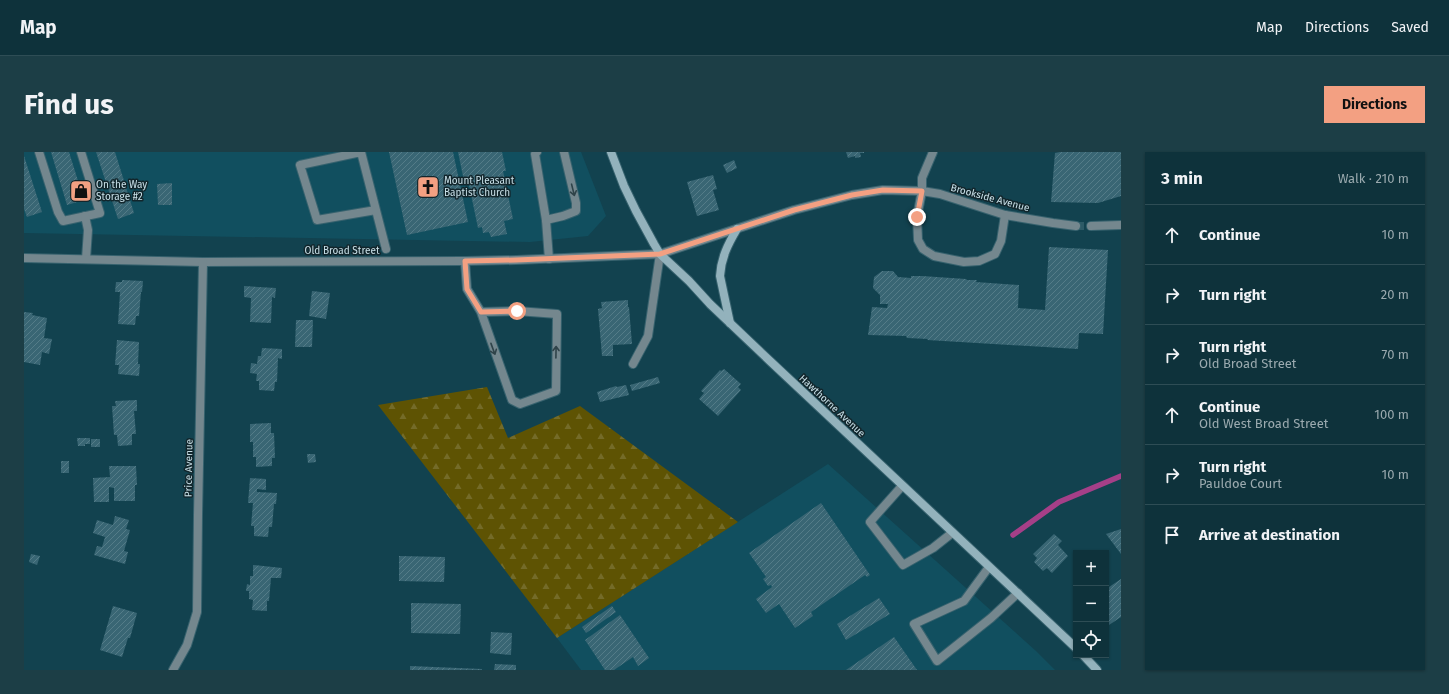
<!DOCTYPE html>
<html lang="en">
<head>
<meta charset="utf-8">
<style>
	:root { --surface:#0e323b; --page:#1c3e46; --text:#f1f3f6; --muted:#9baaaf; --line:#2e4d55; --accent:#f3a082 }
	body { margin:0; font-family:"Fira Sans",sans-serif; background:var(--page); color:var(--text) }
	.controls { position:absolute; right:12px; bottom:12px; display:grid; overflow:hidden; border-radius:0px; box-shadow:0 1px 3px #0004 }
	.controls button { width:36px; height:36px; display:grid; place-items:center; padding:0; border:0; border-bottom:1px solid var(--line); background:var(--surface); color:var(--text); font:20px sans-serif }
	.stop { position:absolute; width:12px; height:12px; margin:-9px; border:3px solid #f3a082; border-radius:50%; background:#fff }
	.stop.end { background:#f3a082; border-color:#fff; box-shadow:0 1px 4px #0008 }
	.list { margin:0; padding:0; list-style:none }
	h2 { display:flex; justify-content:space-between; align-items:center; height:52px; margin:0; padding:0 16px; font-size:17px }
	h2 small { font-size:13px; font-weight:400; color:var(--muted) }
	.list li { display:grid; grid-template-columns:26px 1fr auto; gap:12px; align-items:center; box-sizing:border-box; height:60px; padding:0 16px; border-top:1px solid var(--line) }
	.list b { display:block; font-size:15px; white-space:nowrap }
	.list p { margin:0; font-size:13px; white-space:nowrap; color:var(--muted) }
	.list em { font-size:13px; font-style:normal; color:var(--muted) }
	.icon { flex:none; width:22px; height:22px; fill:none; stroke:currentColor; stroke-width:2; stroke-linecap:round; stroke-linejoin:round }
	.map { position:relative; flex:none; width:1097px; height:518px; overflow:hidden; border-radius:0px }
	header { display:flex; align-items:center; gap:24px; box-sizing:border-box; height:56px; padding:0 20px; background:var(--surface); border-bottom:1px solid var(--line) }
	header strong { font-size:19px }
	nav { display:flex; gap:22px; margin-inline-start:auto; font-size:14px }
	.intro { display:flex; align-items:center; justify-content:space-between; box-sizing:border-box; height:96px; padding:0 24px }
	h1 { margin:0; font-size:28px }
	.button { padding:10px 18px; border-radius:0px; background:var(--accent); color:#111; font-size:14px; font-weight:700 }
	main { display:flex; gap:24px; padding:0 24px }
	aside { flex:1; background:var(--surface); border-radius:0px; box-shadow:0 1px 3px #0004 }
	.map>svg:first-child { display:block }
	.built { fill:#114f5f }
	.forest { fill:url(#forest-firs) }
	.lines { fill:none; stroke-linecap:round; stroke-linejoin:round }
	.stream { stroke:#a53f88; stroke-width:5.5 }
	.building { fill:url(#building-hatch) }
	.minor-tunnel { stroke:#2d5a66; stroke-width:8; stroke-dasharray:8 4; stroke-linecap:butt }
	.service-casing { stroke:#37626e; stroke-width:10 }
	.minor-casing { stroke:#37626e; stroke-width:10 }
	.secondary-casing { stroke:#37626e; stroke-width:10 }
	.service { stroke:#74878e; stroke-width:8 }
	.minor { stroke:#74878e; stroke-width:8 }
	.secondary { stroke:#93b2bc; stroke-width:8 }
	.oneway { stroke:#2f4349 }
	.route { stroke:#f3a082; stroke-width:5 }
	.labels { text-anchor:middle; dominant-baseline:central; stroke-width:3; stroke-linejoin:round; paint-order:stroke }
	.poi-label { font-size:10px; fill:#c9e0e8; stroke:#12262c; text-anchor:start }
	.street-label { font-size:10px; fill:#c9e0e8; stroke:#12262c }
</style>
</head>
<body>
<header>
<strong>Map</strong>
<nav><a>Map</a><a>Directions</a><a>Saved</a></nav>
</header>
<div class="intro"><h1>Find us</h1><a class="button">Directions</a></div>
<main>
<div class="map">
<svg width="1097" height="518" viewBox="0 0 1097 518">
	<defs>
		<pattern id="forest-firs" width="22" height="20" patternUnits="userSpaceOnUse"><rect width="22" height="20" fill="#5e5303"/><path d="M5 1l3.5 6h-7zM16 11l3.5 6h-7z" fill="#746b28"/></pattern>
		<pattern id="building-hatch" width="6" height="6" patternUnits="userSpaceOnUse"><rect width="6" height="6" fill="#396674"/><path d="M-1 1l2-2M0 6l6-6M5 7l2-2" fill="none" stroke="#547c88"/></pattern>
	</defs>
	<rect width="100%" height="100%" fill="#12424f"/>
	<g class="built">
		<polygon points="0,0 557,0 582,64 564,84 506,90 0,81"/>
		<polygon points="804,312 1012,499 1031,518 557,518 533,486"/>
	</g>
	<polygon class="forest" points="463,235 484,286 556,254 714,370 533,486 354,253"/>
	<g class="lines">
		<polyline class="stream" points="989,383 1035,350 1097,324"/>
	</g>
	<g class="building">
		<polygon points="27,0 45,0 60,48 43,53"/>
		<polygon points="72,0 91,0 110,61 94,67"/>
		<polygon points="365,0 429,0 444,70 383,83"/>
		<polygon points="434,0 478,0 482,19 479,19 489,67 480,69 483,82 467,85 465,80 459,81 458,75 454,76 444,28 440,29"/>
		<polygon points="822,0 840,0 840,1 836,1 837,5 831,6 831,4 824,6"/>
		<polygon points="1036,0 1097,0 1097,44 1074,51 1027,50 1031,1"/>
		<polygon points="0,4 18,60 3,65 0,57"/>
		<polygon points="710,8 713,16 703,21 699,13"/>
		<polygon points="689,23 693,37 689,38 695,58 673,64 663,30"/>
		<polygon points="148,31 148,53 134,53 133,32"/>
		<polygon points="1025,95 1084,98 1079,182 1055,181 1054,197 903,188 904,187 883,186 882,184 844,183 848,155 863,156 864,152 856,152 856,143 849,136 850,125 858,119 869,119 874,125 887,126 887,124 898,124 942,127 943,128 953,128 952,130 995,133 994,156 1021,158"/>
		<polygon points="98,128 119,129 118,140 117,140 115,164 112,164 111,173 94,172 96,140 91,140 92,130 98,130"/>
		<polygon points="220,134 252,136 251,146 248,145 247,171 226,170 227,146 220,145"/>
		<polygon points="288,139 306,141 302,167 285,164"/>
		<polygon points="604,148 604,155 605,155 608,192 589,193 589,204 578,204 574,157 578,156 577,150"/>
		<polygon points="0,160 9,161 8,163 23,166 20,186 28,187 25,202 18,200 16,213 0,210"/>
		<polygon points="272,168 289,168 288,195 271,195"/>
		<polygon points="93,188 115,190 114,212 116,212 115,224 94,222 95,213 91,213"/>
		<polygon points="238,196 258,197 258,207 254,206 253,230 251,230 250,239 235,238 235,229 232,229 233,222 226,221 227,211 233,212 234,204 237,204"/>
		<polygon points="700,217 717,232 714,235 717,238 694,264 675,247 680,241 677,239 696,218 697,219"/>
		<polygon points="634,225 636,231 608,239 606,233"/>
		<polygon points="602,233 605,243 576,250 573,240 592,234 593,235"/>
		<polygon points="113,248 113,259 110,259 112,282 108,282 108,293 94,294 93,283 90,283 88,254 92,254 91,249"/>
		<polygon points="247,271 247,281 250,281 251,306 248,306 248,314 232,315 232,305 229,305 229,290 226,290 226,272"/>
		<polygon points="53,286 66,286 66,292 61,292 61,294 54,294"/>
		<rect x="67" y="287" width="9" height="8"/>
		<polygon points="283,302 291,302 292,310 284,311"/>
		<rect x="37" y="309" width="8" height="12"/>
		<polygon points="85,314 112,314 113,333 111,333 111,349 90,349 90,336 85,335 85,350 70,350 69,326 86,325"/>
		<polygon points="226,326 242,327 242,338 233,337 233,340 253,341 252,352 250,352 248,375 245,375 244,385 230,384 230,374 227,374 229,351 224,351"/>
		<polygon points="797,351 846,423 843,425 841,423 787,460 789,464 771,476 755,452 742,461 732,447 748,435 747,433 744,434 739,427 742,425 725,401"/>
		<polygon points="91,364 105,368 102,377 106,378 100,399 104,400 101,412 70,403 73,394 78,395 81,385 69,381 73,368 89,373"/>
		<polygon points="1097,377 1097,402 1082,382"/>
		<polygon points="1030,382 1038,389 1034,393 1044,404 1028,421 1023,416 1019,419 1010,410 1013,406 1009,402"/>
		<polygon points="7,402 16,404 13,413 5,410"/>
		<polygon points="375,404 421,405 420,430 375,429"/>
		<polygon points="229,413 258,416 257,426 247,426 245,449 243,449 243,459 228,458 229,448 225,447 225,439 222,439 223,432 226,433 226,424 229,424"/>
		<polygon points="1097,427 1097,465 1082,475 1082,437"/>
		<polygon points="855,446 866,462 822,488 813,472"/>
		<polygon points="387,451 437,452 436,482 387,481"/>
		<polygon points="89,454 113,461 106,486 104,486 98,505 76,498"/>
		<polygon points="588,454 592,460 562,481 558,475"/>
		<polygon points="596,463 625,506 614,514 609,505 590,518 581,518 561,488"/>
		<polygon points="467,480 488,481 487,503 466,501"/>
		<polygon points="870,485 893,518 822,518"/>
		<polygon points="471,512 492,513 492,518 470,518"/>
		<polygon points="386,514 458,517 458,518 386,518"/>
	</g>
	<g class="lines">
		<polyline class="minor-tunnel" points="1052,74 1067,74"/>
		<g class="service-casing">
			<g id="service">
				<polyline points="15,0 34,60 39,69 76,61 57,0"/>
				<polyline points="513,0 511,2 522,68 525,107"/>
				<polyline points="352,58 293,68 276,13 337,0 362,97"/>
				<polyline points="61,64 64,78 62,107"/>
				<polyline points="522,68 539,64 552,59 552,51 540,0"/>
				<polyline points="441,109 443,137 457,160 488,248 496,252 532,239 533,162 493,159 457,160"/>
				<polyline points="609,212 624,184 636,102"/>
				<polyline points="878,334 846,370 879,413 909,396 928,381"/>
				<polyline points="965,415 940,449 890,472 913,509 967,466 994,441"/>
			</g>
		</g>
		<g class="minor-casing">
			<g id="minor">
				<polyline points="909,0 898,26 898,39 893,65 894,88 899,97 910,104 940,110 955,109 971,102 977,89 981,63"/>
				<polyline points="1067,74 1097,73"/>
				<polyline points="0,106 179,110 441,109 492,108 636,102 770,58 828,43 859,38 898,39 916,42 981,63 1029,71 1052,74"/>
				<polyline points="149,518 163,493 173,460 174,363 179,110"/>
			</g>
		</g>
		<g class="secondary-casing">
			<g id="secondary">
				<polyline points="587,0 600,34 612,59 630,92 636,102 665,129 686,152 746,209 1052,496"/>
				<path d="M 706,171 L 696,124 C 697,106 704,92 713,77"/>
				<polyline points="1059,503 1073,518"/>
			</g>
		</g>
		<use href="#service" class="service"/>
		<use href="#minor" class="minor"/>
		<use href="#secondary" class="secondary"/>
	</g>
	<defs><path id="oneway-shaft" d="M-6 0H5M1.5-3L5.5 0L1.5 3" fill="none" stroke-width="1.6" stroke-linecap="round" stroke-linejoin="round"/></defs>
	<g class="oneway">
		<use href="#oneway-shaft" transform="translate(549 38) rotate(76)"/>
		<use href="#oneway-shaft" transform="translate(469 197) rotate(70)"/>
		<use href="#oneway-shaft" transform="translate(532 200) rotate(-89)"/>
	</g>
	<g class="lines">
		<polyline class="route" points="493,159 457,160 443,137 441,109 492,108 636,102 770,58 828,43 859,38 898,39 893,65"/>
	</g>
	<defs>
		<g id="church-square" transform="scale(1.15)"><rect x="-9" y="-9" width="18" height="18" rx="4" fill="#f3a082" stroke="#12262c"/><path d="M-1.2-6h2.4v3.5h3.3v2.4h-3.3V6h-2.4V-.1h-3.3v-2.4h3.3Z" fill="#111"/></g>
		<g id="shop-square" transform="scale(1.15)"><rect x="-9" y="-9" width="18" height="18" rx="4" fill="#f3a082" stroke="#12262c"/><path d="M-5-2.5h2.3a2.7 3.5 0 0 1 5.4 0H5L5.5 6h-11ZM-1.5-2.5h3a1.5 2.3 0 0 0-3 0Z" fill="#111"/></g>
	</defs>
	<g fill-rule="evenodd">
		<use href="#church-square" x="404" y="35"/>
		<use href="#shop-square" x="57" y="39"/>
	</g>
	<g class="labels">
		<g class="poi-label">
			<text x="420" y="29">Mount Pleasant<tspan x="420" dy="12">Baptist Church</tspan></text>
			<text x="72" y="33">On the Way<tspan x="72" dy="12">Storage #2</tspan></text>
		</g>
		<g class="street-label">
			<text transform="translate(966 46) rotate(15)">Brookside Avenue</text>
			<text x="318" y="99">Old Broad Street</text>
			<text transform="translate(808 254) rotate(43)">Hawthorne Avenue</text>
			<text transform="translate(165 316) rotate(-89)">Price Avenue</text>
		</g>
	</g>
</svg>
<div class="controls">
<button>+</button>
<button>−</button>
<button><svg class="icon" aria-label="locate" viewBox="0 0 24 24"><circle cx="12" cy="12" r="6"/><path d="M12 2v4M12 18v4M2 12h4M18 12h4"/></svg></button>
</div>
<div class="stop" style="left:493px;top:159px"></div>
<div class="stop end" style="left:893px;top:65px"></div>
</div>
<aside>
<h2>3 min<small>Walk · 210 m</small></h2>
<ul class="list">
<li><svg class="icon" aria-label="ahead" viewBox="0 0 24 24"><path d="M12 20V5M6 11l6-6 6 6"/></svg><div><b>Continue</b></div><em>10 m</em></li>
<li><svg class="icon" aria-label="right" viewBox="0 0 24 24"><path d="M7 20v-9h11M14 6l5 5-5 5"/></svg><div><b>Turn right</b></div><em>20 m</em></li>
<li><svg class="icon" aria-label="right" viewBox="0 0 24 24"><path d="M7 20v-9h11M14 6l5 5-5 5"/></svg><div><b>Turn right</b><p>Old Broad Street</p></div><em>70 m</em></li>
<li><svg class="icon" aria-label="ahead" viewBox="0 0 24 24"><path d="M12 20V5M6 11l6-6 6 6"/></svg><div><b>Continue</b><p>Old West Broad Street</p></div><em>100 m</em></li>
<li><svg class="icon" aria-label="right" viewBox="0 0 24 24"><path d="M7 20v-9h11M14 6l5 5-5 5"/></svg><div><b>Turn right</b><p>Pauldoe Court</p></div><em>10 m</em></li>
<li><svg class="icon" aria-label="arrive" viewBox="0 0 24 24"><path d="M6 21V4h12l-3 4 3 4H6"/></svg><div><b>Arrive at destination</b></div></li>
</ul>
</aside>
</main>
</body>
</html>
